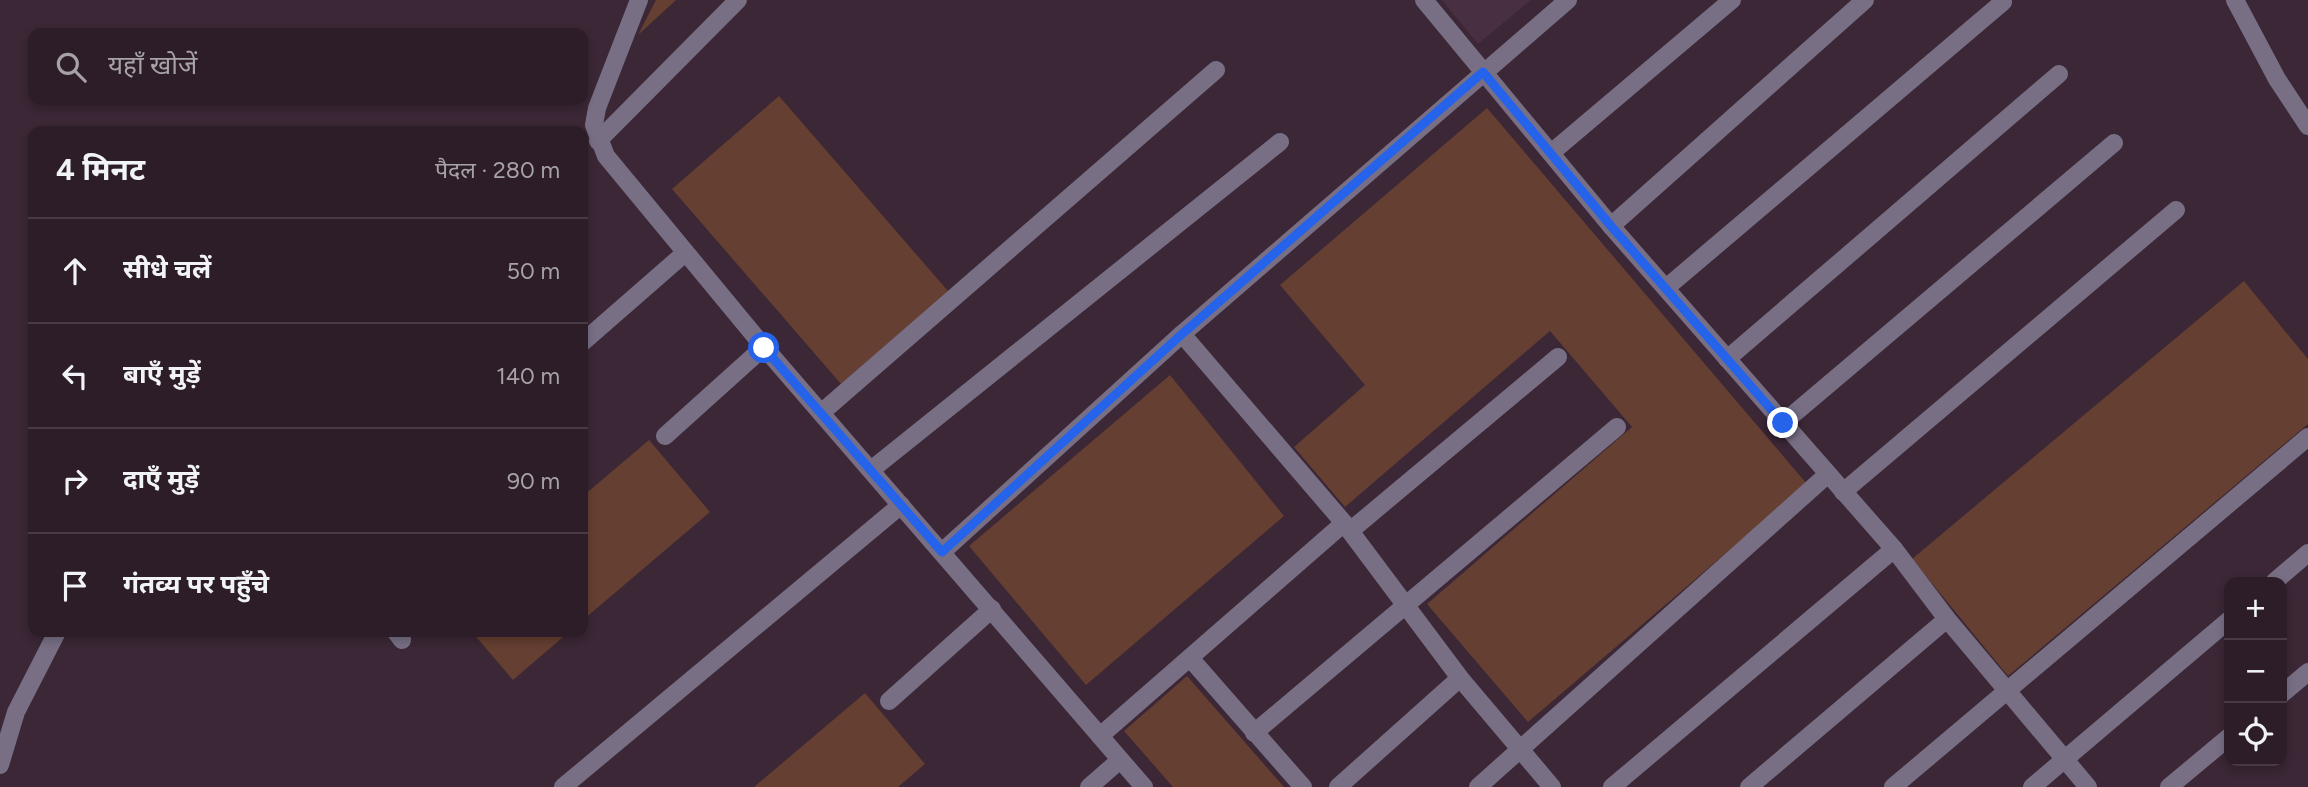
<!DOCTYPE html>
<html lang="hi">
<head>
<meta charset="utf-8">
<style>
	:root { --surface:#2c1d28; --page:#342630; --text:#f1f3f6; --muted:#a6a2a8; --line:#483b45 }
	body { margin:0; font-family:Figtree,"Noto Sans Devanagari",sans-serif; background:var(--page); color:var(--text) }
	.controls { position:absolute; right:21px; bottom:21px; display:grid; overflow:hidden; border-radius:14px; box-shadow:0 4px 10px #0003 }
	.controls button { width:63px; height:63px; display:grid; place-items:center; padding:0; border:0; border-bottom:2px solid var(--line); background:var(--surface); color:var(--text); font:35px sans-serif }
	.stop { position:absolute; width:21px; height:21px; margin:-16px; border:5px solid #2563eb; border-radius:50%; background:#fff }
	.stop.end { background:#2563eb; border-color:#fff; box-shadow:0 2px 7px #0008 }
	.list { margin:0; padding:0; list-style:none }
	h2 { display:flex; justify-content:space-between; align-items:center; height:91px; margin:0; padding:0 28px; font-size:30px }
	h2 small { font-size:23px; font-weight:400; color:var(--muted) }
	.list li { display:grid; grid-template-columns:46px 1fr auto; gap:21px; align-items:center; box-sizing:border-box; height:105px; padding:0 28px; border-top:2px solid var(--line) }
	.list b { display:block; font-size:26px; white-space:nowrap }
	.list em { font-size:23px; font-style:normal; color:var(--muted) }
	.icon { flex:none; width:38px; height:38px; fill:none; stroke:currentColor; stroke-width:2; stroke-linecap:round; stroke-linejoin:round }
	.map { position:relative; flex:none; width:2308px; height:787px; overflow:hidden }
	.search { position:absolute; background:var(--surface); box-shadow:0 4px 10px #0003; left:28px; top:28px; width:560px; height:77px; display:flex; align-items:center; gap:18px; box-sizing:border-box; padding:0 24px; border-radius:14px; color:var(--muted); font-size:26px }
	.panel { position:absolute; background:var(--surface); box-shadow:0 4px 10px #0003; left:28px; top:126px; width:560px; height:511px; border-radius:14px }
	.map>svg:first-child { display:block }
	.built { fill:#482f41 }
	.green { fill:#653f31 }
	.lines { fill:none; stroke-linecap:round; stroke-linejoin:round }
	.minor { stroke:#786f85; stroke-width:18 }
	.route { stroke:#2563eb; stroke-width:9 }
</style>
</head>
<body>
<div class="map">
<svg width="2308" height="787" viewBox="0 0 2308 787">
	<rect width="100%" height="100%" fill="#3b2736"/>
	<polygon class="built" points="1442,0 1531,0 1478,44"/>
	<g class="green">
		<polygon points="656,0 676,0 638,35"/>
		<polygon points="779,96 948,291 841,384 672,189"/>
		<polygon points="1487,108 1807,484 1528,722 1427,604 1632,427 1550,331 1345,507 1294,447 1365,385 1280,285"/>
		<polygon points="2244,281 2308,359 2308,424 2008,676 1912,559"/>
		<polygon points="1170,375 1284,516 1086,685 969,546"/>
		<polygon points="649,440 710,512 583,620 583,496"/>
		<polygon points="472,632 569,632 513,680"/>
		<polygon points="1187,676 1284,787 1173,787 1124,731"/>
		<polygon points="865,693 925,764 898,787 754,787"/>
	</g>
	<g class="lines">
		<g class="minor">
			<polyline points="639,0 597,108 594,125 606,156 764,347 1144,787"/>
			<polyline points="1424,0 1611,226 1894,549 1947,619 2088,787"/>
			<polyline points="2235,0 2277,79 2308,126"/>
			<polyline points="598,141 738,0"/>
			<polyline points="1551,153 1732,0"/>
			<polyline points="1611,226 1865,0"/>
			<polyline points="1666,288 2003,2"/>
			<polyline points="1182,334 1344,523 1460,678 1552,787"/>
			<polyline points="583,342 685,253"/>
			<polyline points="1727,359 2059,74"/>
			<polyline points="821,413 1216,70"/>
			<polyline points="1783,423 2114,143"/>
			<polyline points="665,436 764,347"/>
			<polyline points="871,470 1280,142"/>
			<polyline points="1843,492 2176,210"/>
			<polyline points="1350,531 1558,357"/>
			<polyline points="942,552 1182,334 1568,0"/>
			<polyline points="2274,582 2308,553"/>
			<polyline points="396,632 402,640"/>
			<polyline points="1190,658 1303,787"/>
			<polyline points="2282,694 2308,672"/>
			<polyline points="889,701 992,609"/>
			<polyline points="1254,733 1617,427"/>
			<polyline points="1100,736 1344,523"/>
			<polyline points="0,765 16,712 57,632"/>
			<polyline points="563,787 901,505"/>
			<polyline points="1089,787 1120,760"/>
			<polyline points="1338,787 1460,678"/>
			<polyline points="1478,787 1828,474"/>
			<polyline points="1612,787 1894,549"/>
			<polyline points="1749,787 1947,619"/>
			<polyline points="1893,787 2308,437"/>
			<polyline points="2032,787 2229,620"/>
			<polyline points="2169,787 2229,737"/>
		</g>
	</g>
	<g class="lines">
		<polyline class="route" points="764,348 942,552 1182,334 1483,72 1611,226 1783,423"/>
	</g>
</svg>
<div class="controls">
<button>+</button>
<button>−</button>
<button><svg class="icon" aria-label="locate" viewBox="0 0 24 24"><circle cx="12" cy="12" r="6"/><path d="M12 2v4M12 18v4M2 12h4M18 12h4"/></svg></button>
</div>
<div class="stop" style="left:764px;top:348px"></div>
<div class="stop end" style="left:1783px;top:423px"></div>
<div class="search"><svg class="icon" aria-label="search" viewBox="0 0 24 24"><circle cx="10" cy="10" r="6"/><path d="M15 15l6 6"/></svg>यहाँ खोजें</div>
<section class="panel">
<h2>4 मिनट<small>पैदल · 280 m</small></h2>
<ul class="list">
<li><svg class="icon" aria-label="ahead" viewBox="0 0 24 24"><path d="M12 20V5M6 11l6-6 6 6"/></svg><div><b>सीधे चलें</b></div><em>50 m</em></li>
<li><svg class="icon" aria-label="left" viewBox="0 0 24 24"><path d="M17 20v-9H6M10 6l-5 5 5 5"/></svg><div><b>बाएँ मुड़ें</b></div><em>140 m</em></li>
<li><svg class="icon" aria-label="right" viewBox="0 0 24 24"><path d="M7 20v-9h11M14 6l5 5-5 5"/></svg><div><b>दाएँ मुड़ें</b></div><em>90 m</em></li>
<li><svg class="icon" aria-label="arrive" viewBox="0 0 24 24"><path d="M6 21V4h12l-3 4 3 4H6"/></svg><div><b>गंतव्य पर पहुँचे</b></div></li>
</ul>
</section>
</div>
</body>
</html>
